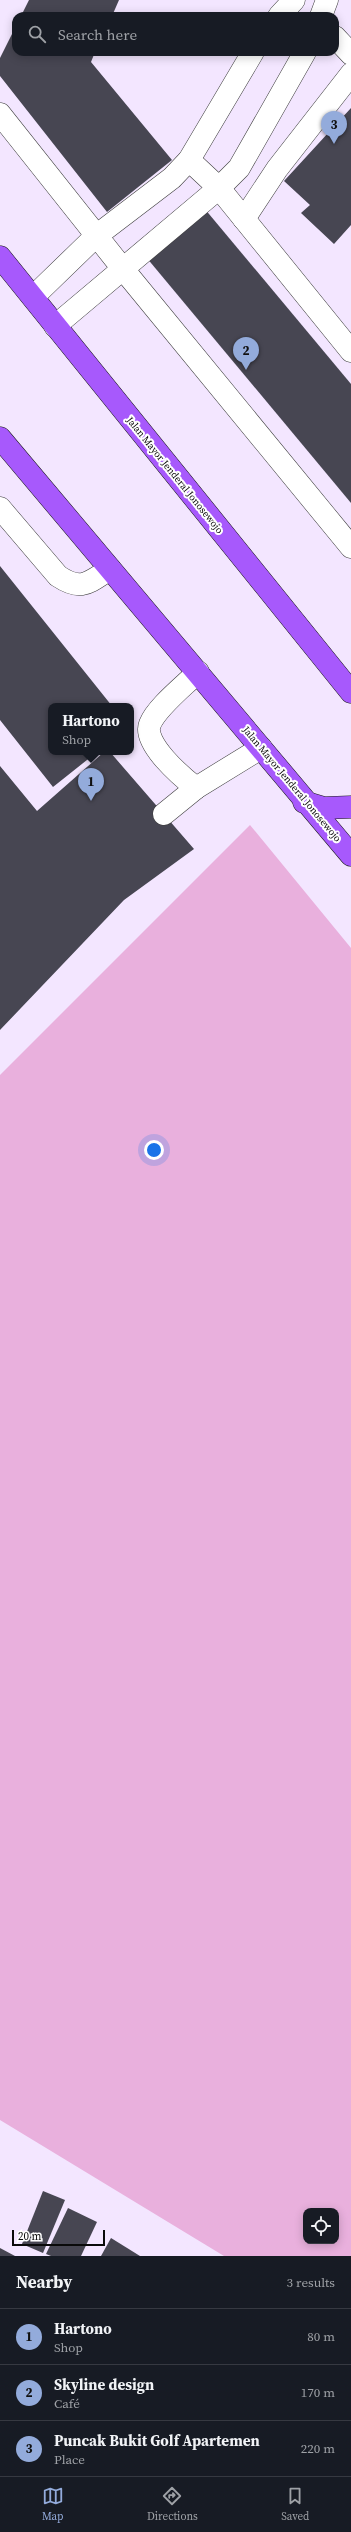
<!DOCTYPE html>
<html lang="en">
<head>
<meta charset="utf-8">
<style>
	:root { --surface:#171b24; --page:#242831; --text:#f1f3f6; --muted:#9ea1a6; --line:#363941; --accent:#93abdb }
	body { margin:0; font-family:"Source Serif 4",serif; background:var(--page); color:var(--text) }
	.controls { position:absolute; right:12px; bottom:12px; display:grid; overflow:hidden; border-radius:8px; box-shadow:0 2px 10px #0003 }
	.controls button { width:36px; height:36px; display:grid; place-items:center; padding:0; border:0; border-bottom:1px solid var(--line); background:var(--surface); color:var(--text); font:20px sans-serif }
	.scale { position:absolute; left:12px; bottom:10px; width:93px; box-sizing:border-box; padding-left:4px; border:2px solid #0a0a0a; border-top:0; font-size:11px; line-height:14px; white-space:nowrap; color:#0a0a0a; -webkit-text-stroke:3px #fff; paint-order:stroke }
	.you { position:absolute; left:154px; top:1150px; width:14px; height:14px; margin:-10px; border:3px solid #fff; border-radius:50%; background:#1a73e8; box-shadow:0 0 0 6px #1a73e833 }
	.badge { display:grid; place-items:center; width:26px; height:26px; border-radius:50%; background:var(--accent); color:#111; font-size:13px; font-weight:700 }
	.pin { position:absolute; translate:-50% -33px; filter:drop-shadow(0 1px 2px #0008) }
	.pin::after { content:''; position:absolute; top:21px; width:14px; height:12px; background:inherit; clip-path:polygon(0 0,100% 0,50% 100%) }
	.popup { position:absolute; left:48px; top:703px; width:86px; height:52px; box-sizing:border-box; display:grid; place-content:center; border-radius:8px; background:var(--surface); filter:drop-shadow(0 1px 3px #0005); font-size:13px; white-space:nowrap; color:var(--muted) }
	.popup b { font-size:15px; color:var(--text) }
	.popup::after { content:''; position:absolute; left:50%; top:100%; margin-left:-8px; border:8px solid transparent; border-top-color:var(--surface) }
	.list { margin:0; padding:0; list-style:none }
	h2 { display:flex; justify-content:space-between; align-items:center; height:52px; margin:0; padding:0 16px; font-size:17px }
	h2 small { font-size:13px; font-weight:400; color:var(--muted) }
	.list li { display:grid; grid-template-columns:26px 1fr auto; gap:12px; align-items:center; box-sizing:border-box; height:56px; padding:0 16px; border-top:1px solid var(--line) }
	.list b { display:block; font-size:15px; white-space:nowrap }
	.list p { margin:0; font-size:13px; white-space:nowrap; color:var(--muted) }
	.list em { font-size:13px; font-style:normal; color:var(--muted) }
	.icon { flex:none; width:22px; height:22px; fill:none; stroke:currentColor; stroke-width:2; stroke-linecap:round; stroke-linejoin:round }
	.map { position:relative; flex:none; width:351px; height:2256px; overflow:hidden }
	.search { position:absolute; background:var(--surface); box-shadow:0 2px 10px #0003; left:12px; right:12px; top:12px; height:44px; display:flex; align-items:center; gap:10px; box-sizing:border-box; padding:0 14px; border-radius:12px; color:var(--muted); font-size:15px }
	.sheet { height:220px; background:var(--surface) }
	nav { display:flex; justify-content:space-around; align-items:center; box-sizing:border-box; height:56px; border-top:1px solid var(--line); background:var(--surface); font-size:11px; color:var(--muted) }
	nav a { display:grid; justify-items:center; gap:2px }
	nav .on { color:var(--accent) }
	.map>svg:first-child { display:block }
	.green { fill:#e9b0dd; fill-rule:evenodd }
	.building { fill:#474652 }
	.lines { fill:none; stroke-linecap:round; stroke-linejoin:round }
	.minor-casing { stroke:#3d3d3d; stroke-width:23 }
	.major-casing { stroke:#1b1b1b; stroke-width:23 }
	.minor { stroke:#fff; stroke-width:22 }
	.major { stroke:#a759fc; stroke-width:22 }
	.labels { text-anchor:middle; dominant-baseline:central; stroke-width:4; stroke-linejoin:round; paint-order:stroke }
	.street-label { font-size:10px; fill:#0a0a0a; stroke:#fff }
</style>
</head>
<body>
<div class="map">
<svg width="351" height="2256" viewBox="0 0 351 2256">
	<rect width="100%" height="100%" fill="#f3e6ff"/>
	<path class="green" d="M 250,825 L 351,948 L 351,2256 L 224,2256 L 0,2120 L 0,1075 ZM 306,2211 L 336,2211 L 336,2241 L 306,2241 Z"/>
	<g class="building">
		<polygon points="29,0 119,0 112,16 21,16"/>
		<polygon points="16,26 16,52 95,52 91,62 172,160 107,212 0,76 0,58"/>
		<polygon points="351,108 351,225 334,244 301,213 310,205 284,181"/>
		<polygon points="204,208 351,384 351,503 146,257"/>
		<polygon points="0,566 112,706 51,706 51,752 97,752 53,787 0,720"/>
		<polygon points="104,752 110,752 194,849 124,900 0,1030 0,766 37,811"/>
		<polygon points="43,2191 65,2200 43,2253 22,2244"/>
		<polygon points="68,2208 97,2222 81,2256 51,2256 46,2254"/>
		<polygon points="111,2238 140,2256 101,2256"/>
		<polygon points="0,2248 15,2256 0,2256"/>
	</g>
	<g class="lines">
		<g class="minor-casing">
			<g id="minor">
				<polyline points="279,16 294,0"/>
				<polyline points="321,16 327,0"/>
				<polyline points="335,37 351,54"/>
				<polyline points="0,114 123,269 351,547"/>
				<polyline points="189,160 219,188 351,351"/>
				<polyline points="244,219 277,169 351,74"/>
				<polyline points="33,297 96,236 172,178 189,160 253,52"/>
				<polyline points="55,326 219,188 239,168 305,52"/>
				<path d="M 0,508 L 58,576 C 82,592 89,582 110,569"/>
				<path d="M 196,788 C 182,777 142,743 150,724 C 157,707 184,686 198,672"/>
				<polyline points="164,814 196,788 261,748"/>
			</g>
		</g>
		<g class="major-casing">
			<g id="major">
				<polyline points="0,257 351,692"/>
				<polyline points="0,438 351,855"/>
				<polyline points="304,802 324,808 351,807"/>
			</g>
		</g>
		<use href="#minor" class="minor"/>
		<use href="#major" class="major"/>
	</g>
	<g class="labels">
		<g class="street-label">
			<text transform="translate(175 475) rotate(51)">Jalan Mayor Jenderal Jonosewojo</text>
			<text transform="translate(292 784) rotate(50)">Jalan Mayor Jenderal Jonosewojo</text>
		</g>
	</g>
</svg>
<div class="controls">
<button><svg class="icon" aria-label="locate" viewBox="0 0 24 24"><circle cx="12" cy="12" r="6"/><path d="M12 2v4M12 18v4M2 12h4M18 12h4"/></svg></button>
</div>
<div class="scale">20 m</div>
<div class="you"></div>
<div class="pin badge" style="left:91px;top:801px">1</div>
<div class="popup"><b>Hartono</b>Shop</div>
<div class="pin badge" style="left:246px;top:370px">2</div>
<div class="pin badge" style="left:334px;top:144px">3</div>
<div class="search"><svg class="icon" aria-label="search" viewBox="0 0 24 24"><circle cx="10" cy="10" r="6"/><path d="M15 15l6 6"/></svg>Search here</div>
</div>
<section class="sheet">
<h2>Nearby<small>3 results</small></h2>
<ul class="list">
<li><span class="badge">1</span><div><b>Hartono</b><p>Shop</p></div><em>80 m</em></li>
<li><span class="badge">2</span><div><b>Skyline design</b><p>Café</p></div><em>170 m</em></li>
<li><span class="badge">3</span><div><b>Puncak Bukit Golf Apartemen</b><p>Place</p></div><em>220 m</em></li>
</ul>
</section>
<nav>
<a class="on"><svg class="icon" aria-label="map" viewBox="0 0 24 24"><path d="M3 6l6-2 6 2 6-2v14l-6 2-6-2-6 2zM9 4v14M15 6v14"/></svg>Map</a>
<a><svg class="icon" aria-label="directions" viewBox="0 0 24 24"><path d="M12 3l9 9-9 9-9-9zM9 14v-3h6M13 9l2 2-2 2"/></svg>Directions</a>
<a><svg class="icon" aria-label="saved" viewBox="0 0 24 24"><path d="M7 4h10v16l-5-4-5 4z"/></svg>Saved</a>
</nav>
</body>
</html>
